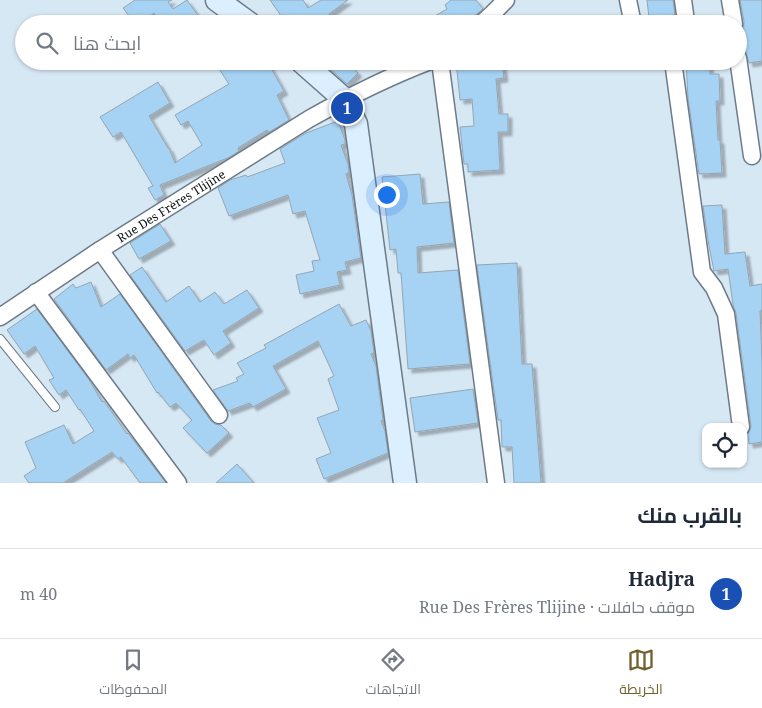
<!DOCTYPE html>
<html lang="ar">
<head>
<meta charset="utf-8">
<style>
	:root { --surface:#fff; --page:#f6f6f7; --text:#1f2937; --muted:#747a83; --line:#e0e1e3; --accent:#72612f }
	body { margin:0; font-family:"Noto Serif",Cairo,serif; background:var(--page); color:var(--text); direction:rtl }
	.controls { position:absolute; right:15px; bottom:15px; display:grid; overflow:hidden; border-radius:10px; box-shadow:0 1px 4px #0004 }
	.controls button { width:45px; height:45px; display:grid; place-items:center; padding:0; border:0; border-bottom:1px solid var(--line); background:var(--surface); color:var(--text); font:25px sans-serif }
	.you { position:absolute; left:386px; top:194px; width:18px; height:18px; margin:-12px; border:4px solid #fff; border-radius:50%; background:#1a73e8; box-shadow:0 0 0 8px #1a73e833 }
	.badge { display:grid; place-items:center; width:32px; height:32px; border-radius:50%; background:var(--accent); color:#fff; font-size:16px; font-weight:700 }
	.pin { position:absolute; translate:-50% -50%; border:2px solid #fff; box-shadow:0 1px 5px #0006 }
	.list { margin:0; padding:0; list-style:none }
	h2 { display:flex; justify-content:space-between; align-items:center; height:65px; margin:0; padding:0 20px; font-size:21px }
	h2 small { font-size:16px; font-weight:400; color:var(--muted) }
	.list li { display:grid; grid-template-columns:32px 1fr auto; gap:15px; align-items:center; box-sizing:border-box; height:90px; padding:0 20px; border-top:1px solid var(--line) }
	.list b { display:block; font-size:19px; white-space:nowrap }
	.list p { margin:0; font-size:16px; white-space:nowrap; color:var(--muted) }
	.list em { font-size:16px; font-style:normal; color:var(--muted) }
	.icon { flex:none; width:28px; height:28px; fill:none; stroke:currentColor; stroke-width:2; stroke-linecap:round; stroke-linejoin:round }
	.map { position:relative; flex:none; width:762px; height:483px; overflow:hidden; direction:ltr }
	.search { position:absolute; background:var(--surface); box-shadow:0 1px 4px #0004; left:15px; right:15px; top:15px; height:55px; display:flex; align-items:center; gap:12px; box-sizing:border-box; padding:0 18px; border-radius:28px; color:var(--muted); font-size:19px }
	.sheet { height:155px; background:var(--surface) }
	nav { display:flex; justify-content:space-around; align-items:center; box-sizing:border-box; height:70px; border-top:1px solid var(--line); background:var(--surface); font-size:14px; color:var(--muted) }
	nav a { display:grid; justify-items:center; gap:2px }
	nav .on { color:var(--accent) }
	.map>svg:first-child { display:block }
	.building { fill:#a6d2f3; stroke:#95a5b2; filter:url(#shadow) }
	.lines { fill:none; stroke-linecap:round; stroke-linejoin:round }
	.lane-casing { stroke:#6c7b87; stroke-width:10 }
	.street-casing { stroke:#6c7b87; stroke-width:19 }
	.secondary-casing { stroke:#6c7b87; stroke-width:25 }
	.lane { stroke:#fff; stroke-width:8 }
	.street { stroke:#fff; stroke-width:16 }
	.secondary { stroke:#dbeffe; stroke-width:22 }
	.labels { text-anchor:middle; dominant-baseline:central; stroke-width:4; stroke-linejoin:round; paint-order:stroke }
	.street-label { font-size:12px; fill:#0d1317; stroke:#eaf4fc }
</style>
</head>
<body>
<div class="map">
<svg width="762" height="483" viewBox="0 0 762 483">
	<defs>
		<filter id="shadow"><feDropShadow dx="4" dy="4" stdDeviation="1" flood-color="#0004"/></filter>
	</defs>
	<rect width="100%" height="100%" fill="#d7e8f5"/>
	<g class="building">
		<polygon points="135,0 172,0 168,2 173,9 187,0 204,24 162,24 154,13 140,24 135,24 123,8"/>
		<polygon points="270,0 303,0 308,8 321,0 348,0 329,14 335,24 292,24 286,15 282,17"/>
		<polygon points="451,0 476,0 483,9 464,24 421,24 447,9 445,5"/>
		<polygon points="647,0 673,0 675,15 649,18"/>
		<polygon points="740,0 762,0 762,61 749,63 743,42 744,21"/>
		<polygon points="214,61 267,61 284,91 277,95 289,120 271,131 268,132 267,130 238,148 239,151 230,157 160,185 164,195 155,200 148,188 153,186 121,132 113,137 100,117 158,82 170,103 149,116 168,148 169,148 175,163 202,145 188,121 181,125 175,115 229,84"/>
		<polygon points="321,61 345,61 358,73 347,84"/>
		<polygon points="456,61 502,61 504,78 496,79 499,114 508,114 508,132 498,132 500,170 468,172 468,164 464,164 460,127 474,126 472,99 460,100"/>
		<polygon points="686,61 709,61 710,74 719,74 720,101 716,101 718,140 720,140 722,173 699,174 688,98"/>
		<polygon points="338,121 345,140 345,144 341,145 348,164 349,172 346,174 352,195 361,258 345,262 347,270 337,272 340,285 300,294 296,275 314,271 312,261 320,260 305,211 293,214 288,195 229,216 218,188 230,180 246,175 247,177 285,163 280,149 306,133"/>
		<polygon points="420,174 423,204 449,202 454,243 417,247 418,273 458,270 470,364 408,369 401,273 398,273 396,249 390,250 382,177"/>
		<polygon points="722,205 725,254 745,252 750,286 762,284 762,310 760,311 762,361 762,442 749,444 748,434 750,430 751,426 736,313 733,305 728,269 714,271 709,246 703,206"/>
		<polygon points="160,224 171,241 139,259 130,243"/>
		<polygon points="517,263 522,364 532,364 541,483 514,483 512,447 502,447 501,420 498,420 477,267 477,265"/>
		<polygon points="142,267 166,302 189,286 200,302 215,292 224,304 247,290 259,308 223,331 231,343 214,355 204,340 185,351 130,275"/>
		<polygon points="91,282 101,307 120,294 211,421 215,424 221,425 229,433 207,453 183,428 192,420 176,403 170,407 158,392 157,393 134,355 130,358 128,354 106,370 54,299 73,284 76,288"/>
		<polygon points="339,304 351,326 366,320 371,331 374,353 371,354 376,366 383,420 381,421 385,431 388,453 324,479 316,459 331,453 317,418 339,410 328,379 334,376 318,341 273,366 286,389 253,407 250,403 228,411 213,390 238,381 236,378 244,374 237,363 266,348 264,345"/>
		<polygon points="37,309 90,381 102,402 104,401 127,434 128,433 166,483 140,483 121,457 118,459 112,452 63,483 29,483 24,476 36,468 25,442 64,425 73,444 94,431 80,409 79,410 66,390 59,395 49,380 54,378 35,346 24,354 7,330"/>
		<polygon points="473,389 478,423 415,432 410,398"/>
		<polygon points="237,464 254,483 216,483"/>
	</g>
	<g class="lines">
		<g class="lane-casing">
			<polyline id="lane" points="0,339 55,407"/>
		</g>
		<g class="street-casing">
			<g id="street">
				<polyline points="628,0 633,24"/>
				<polyline points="683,0 686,21 685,24"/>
				<polyline points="730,0 734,24"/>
				<polyline points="481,24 492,14 506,0"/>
				<polyline points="738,58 752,156"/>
				<polyline points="440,61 496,483"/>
				<polyline points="673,61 702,272 714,288 726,314 741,427"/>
				<polyline points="100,250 219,415"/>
				<polyline points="36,292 178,483"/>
				<path id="s1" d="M 0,317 L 100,250 L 309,119 C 348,97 388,77 430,61"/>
			</g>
		</g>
		<g class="secondary-casing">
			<g id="secondary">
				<polyline points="217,0 250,24"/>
				<polyline points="301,61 344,99 356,124 405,483"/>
			</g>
		</g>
		<use href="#lane" class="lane"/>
		<use href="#street" class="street"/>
		<use href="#secondary" class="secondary"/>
	</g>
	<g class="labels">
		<g class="street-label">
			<text stroke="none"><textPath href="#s1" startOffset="204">Rue Des Frères Tlijine</textPath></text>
		</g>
	</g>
</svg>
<div class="controls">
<button><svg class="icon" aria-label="locate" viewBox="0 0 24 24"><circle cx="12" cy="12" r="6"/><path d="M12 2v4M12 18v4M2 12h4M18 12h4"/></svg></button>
</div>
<div class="you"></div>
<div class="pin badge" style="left:347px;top:108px;background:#1a4fb4">1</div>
<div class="search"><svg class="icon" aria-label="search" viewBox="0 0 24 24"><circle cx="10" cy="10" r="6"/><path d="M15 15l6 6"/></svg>ابحث هنا</div>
</div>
<section class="sheet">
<h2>بالقرب منك<small></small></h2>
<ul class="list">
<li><span class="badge" style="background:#1a4fb4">1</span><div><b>Hadjra</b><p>موقف حافلات · Rue Des Frères Tlijine</p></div><em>40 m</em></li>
</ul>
</section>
<nav>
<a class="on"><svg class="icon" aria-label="map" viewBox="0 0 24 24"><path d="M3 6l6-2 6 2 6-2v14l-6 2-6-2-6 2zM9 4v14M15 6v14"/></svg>الخريطة</a>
<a><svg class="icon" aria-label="directions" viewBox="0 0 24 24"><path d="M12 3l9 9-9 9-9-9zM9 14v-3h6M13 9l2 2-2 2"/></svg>الاتجاهات</a>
<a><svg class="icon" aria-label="saved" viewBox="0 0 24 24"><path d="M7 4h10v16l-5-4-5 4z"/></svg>المحفوظات</a>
</nav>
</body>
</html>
